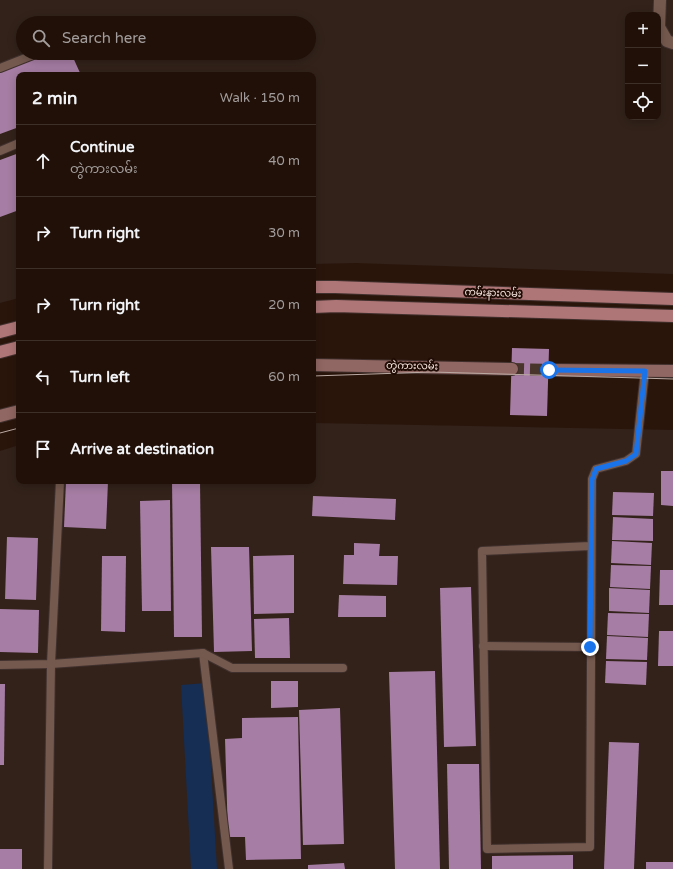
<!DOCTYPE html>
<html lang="en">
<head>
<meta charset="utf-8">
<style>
	:root { --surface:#201008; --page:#2d1e16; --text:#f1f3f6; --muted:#a29d9c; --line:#3d3029 }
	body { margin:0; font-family:"Varela Round","Noto Sans Myanmar",sans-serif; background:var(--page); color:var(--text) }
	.controls { position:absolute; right:12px; top:12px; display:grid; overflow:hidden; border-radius:8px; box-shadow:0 2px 10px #0003 }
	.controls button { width:36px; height:36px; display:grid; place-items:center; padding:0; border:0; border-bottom:1px solid var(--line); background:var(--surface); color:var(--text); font:20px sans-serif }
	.stop { position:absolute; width:12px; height:12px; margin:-9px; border:3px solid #1a73e8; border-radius:50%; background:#fff }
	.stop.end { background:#1a73e8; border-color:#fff; box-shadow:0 1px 4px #0008 }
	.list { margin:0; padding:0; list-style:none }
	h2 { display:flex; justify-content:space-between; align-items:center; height:52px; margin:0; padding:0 16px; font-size:17px }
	h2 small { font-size:13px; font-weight:400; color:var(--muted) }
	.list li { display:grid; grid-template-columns:26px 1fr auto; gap:12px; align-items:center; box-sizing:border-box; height:72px; padding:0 16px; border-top:1px solid var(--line) }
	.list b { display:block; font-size:15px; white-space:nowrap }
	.list p { margin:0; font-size:13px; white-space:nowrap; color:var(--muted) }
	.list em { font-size:13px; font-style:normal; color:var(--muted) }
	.icon { flex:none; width:22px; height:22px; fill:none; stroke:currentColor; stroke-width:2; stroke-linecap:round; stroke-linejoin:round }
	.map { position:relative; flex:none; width:673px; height:869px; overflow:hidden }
	.search { position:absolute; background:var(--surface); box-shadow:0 2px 10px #0003; left:16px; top:16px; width:300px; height:44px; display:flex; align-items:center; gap:10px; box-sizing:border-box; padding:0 14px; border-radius:22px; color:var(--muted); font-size:15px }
	.panel { position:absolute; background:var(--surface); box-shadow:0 2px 10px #0003; left:16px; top:72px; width:300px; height:412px; border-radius:8px }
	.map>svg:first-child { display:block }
	.industrial { fill:#32221a; fill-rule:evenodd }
	.water { fill:#162e54 }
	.building { fill:#a67da4 }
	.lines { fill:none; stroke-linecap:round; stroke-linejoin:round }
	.secondary-tunnel { stroke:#49352b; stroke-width:12; stroke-dasharray:12 6; stroke-linecap:butt }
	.lane-casing { stroke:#40302d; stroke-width:10 }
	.street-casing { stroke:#40302d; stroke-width:14 }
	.secondary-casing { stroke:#40302d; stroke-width:14 }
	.primary-casing { stroke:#40302d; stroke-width:14 }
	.lane { stroke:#74594e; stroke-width:8 }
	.street { stroke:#74594e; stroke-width:12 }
	.secondary { stroke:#916763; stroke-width:12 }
	.primary { stroke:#af7677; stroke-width:12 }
	.tram { stroke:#bbaaa3; stroke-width:1 }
	.route { stroke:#1a73e8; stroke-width:5 }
	.labels { text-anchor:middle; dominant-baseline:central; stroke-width:4; stroke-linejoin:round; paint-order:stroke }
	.street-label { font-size:10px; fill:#f9e9e3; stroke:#200c04 }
</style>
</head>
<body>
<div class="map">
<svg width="673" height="869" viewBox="0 0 673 869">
	<rect width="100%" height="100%" fill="#2a150b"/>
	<g class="industrial">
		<path d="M 0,0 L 673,0 L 673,274 L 355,263 L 313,264 L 313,75 L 19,75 L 19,298 L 0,303 ZM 628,15 L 658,15 L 658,117 L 628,117 ZM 23,23 L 309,23 L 309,53 L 23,53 Z"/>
		<polygon points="313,423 673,430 673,869 0,869 0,451 19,445 19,481 313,481"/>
	</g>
	<polygon class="water" points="206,683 217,869 191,869 181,685"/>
	<g class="building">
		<polygon points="47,53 71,53 81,75 19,75 19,127 0,134 0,72"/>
		<polygon points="19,153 19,210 0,217 0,160"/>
		<polygon points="512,348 549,349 547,416 510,415"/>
		<polygon points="661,471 673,471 673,506 661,505"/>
		<polygon points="66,481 108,481 106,529 64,527"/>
		<polygon points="172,481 200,481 202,637 174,637"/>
		<polygon points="613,492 654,493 653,516 612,515"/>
		<polygon points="313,496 396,499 395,520 312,516"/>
		<polygon points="170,500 171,611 142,611 140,501"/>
		<polygon points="613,517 653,519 653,541 612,540"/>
		<polygon points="7,537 38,538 36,600 5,599"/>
		<polygon points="612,541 652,543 651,565 611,563"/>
		<polygon points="354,543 380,544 379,556 398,556 397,585 343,584 344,555 354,555"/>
		<polygon points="211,547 249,547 252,651 214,652"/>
		<polygon points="294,555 294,613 254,614 253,556"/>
		<polygon points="102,556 126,556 125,632 101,631"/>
		<polygon points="611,565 651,566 650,589 610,587"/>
		<polygon points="660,570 673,570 673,605 659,605"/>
		<polygon points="471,587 476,746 444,747 440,588"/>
		<polygon points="609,588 650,590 649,613 609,611"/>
		<polygon points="339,595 386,596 386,617 338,617"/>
		<polygon points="0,609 39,610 38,653 0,652"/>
		<polygon points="608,613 649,614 648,637 607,635"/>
		<polygon points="289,618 290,658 255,658 254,619"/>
		<polygon points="659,631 673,631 673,666 658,666"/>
		<polygon points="607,636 648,638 647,660 606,659"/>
		<polygon points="606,661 647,662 646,685 605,683"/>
		<polygon points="435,671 440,869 395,869 389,672"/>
		<polygon points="271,681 298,681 298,707 271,708"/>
		<polygon points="0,684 5,684 4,765 0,765"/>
		<polygon points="340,708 344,844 303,845 299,710"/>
		<polygon points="298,717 301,859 246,860 245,837 228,837 225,739 242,738 242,718"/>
		<polygon points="609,742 639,743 634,869 604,869"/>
		<polygon points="447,764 479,764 481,869 449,869"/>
		<rect x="0" y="849" width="22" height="20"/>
		<polygon points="573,855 573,869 492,869 492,856"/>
		<rect x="646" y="862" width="27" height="7"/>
		<polygon points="344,863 345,869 308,869 308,865"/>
	</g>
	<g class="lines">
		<polyline class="secondary-tunnel" points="512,369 549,370"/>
		<g class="lane-casing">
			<g id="lane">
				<polyline points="0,68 38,53"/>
				<polyline points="0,151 19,143"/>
				<polyline points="590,546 482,551 487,849 590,847 592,479 596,469 626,461 636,454 645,371"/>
				<polyline points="483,646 590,647"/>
				<polyline points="203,653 229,869"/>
				<polyline points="0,665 51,664 203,653 232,668 343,668"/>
				<polyline points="48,869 51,664 60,481"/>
			</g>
		</g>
		<g class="street-casing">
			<polyline id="street" points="660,0 659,27 667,41 673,43"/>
		</g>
		<g class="secondary-casing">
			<g id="secondary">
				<polyline points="313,365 512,369"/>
				<polyline points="549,370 673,371"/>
				<polyline points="0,416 19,411"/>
			</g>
		</g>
		<g class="primary-casing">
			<g id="primary">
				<polyline points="313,287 335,287 673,299"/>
				<polyline points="313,307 336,306 673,316"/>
				<polyline points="0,332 19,327"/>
				<polyline points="0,352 19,347"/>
			</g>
		</g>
		<use href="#lane" class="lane"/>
		<use href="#street" class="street"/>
		<use href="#secondary" class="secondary"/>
		<use href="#primary" class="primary"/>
		<g class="tram">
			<polyline points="313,376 432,372 673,379"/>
			<polyline points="0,433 19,428"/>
		</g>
	</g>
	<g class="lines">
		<polyline class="route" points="549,370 645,371 636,454 626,461 596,469 592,480 590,647"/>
	</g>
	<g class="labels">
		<g class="street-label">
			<text transform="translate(493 293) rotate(2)">ကမ်းနားလမ်း</text>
			<text transform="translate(412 366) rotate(1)">တွဲကားလမ်း</text>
		</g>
	</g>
</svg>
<div class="controls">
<button>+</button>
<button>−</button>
<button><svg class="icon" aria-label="locate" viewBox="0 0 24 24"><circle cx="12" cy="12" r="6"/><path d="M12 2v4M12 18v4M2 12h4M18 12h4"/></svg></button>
</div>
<div class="stop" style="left:549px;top:370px"></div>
<div class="stop end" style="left:590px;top:647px"></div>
<div class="search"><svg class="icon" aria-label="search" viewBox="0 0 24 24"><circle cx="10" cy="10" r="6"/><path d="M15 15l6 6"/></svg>Search here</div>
<section class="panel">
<h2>2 min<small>Walk · 150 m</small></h2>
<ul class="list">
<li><svg class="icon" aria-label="ahead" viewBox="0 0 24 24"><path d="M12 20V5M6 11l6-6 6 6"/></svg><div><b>Continue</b><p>တွဲကားလမ်း</p></div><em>40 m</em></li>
<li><svg class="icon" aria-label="right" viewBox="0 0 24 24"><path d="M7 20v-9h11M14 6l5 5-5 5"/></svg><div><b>Turn right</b></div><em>30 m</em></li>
<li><svg class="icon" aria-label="right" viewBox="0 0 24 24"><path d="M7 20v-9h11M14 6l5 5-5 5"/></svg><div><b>Turn right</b></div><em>20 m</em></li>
<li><svg class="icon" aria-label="left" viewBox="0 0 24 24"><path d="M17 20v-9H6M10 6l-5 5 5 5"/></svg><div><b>Turn left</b></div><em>60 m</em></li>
<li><svg class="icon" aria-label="arrive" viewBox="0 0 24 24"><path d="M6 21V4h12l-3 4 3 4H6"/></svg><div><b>Arrive at destination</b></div></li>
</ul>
</section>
</div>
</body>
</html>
